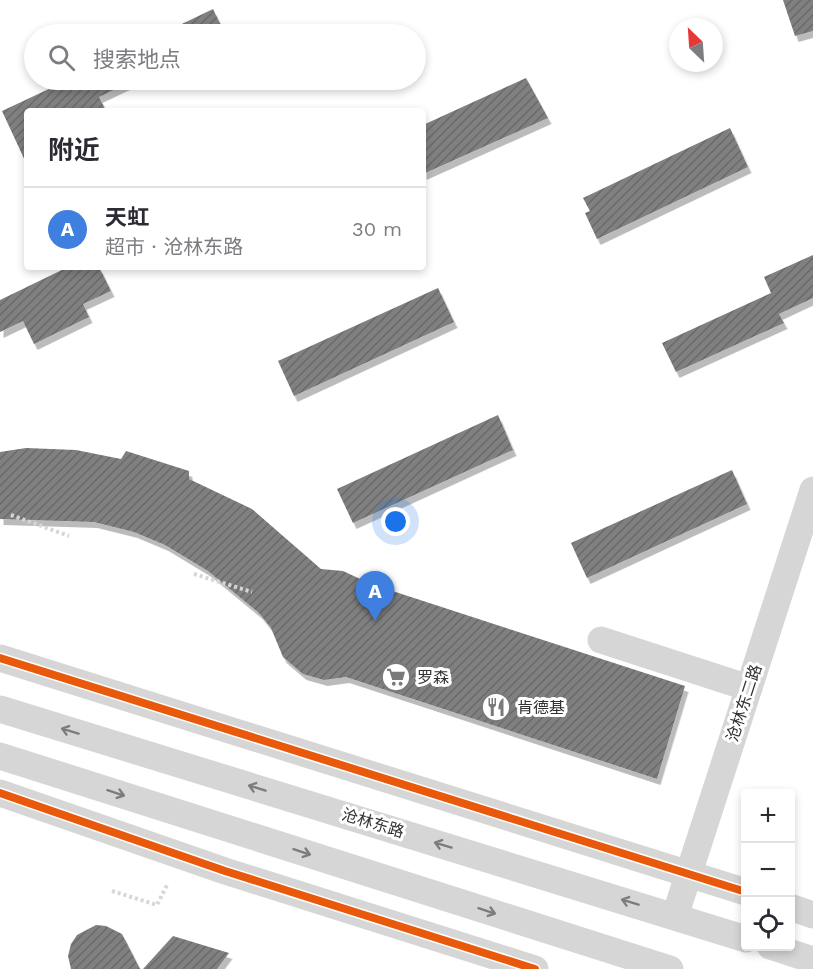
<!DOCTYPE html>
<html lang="zh">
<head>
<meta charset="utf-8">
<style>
	:root { --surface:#fff; --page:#f2f2f3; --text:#2b2b33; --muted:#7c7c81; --line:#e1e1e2; --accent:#7a7a7a }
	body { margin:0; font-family:"Work Sans","Noto Sans SC",sans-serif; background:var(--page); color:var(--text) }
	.controls { position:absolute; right:18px; bottom:18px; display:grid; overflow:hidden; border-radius:6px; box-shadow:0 3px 9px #0003 }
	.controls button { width:54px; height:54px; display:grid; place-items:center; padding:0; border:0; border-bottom:2px solid var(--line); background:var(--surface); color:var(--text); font:30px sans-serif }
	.compass { position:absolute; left:669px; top:18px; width:54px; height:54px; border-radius:50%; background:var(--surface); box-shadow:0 3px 9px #0003; rotate:335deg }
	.you { position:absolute; left:396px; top:522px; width:21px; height:21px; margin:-15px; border:4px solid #fff; border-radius:50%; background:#1a73e8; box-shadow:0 0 0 9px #1a73e833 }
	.badge { display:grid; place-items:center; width:39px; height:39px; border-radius:50%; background:var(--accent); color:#fff; font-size:20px; font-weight:700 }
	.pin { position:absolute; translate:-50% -50px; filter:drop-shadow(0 2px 3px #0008) }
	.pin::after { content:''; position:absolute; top:32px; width:21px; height:18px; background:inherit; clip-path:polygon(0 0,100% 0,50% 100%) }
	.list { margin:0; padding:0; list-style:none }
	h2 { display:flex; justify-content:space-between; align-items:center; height:78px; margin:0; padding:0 24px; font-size:26px }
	h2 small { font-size:20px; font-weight:400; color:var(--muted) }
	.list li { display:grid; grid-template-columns:39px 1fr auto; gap:18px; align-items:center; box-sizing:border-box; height:84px; padding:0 24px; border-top:2px solid var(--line) }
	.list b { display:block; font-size:22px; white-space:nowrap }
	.list p { margin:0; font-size:20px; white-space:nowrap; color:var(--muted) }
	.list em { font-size:20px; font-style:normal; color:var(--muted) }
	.icon { flex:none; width:33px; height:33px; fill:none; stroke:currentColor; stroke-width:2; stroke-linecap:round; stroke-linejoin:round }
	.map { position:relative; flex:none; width:813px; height:969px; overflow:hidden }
	.search { position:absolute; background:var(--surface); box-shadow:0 3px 9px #0003; left:24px; top:24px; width:402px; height:66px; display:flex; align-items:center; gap:15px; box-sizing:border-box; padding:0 21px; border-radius:33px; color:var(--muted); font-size:22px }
	.panel { position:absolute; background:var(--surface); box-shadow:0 3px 9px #0003; left:24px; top:108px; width:402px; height:162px; border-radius:6px }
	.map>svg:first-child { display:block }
	.building { fill:url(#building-hatch); filter:url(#shadow) }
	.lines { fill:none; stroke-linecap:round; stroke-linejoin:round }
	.path { stroke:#d6d6d6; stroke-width:4; stroke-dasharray:3 3; stroke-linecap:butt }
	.minor { stroke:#d6d6d6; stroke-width:27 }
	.cycleway-casing { stroke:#fff; stroke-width:11 }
	.cycleway { stroke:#e8590c; stroke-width:8 }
	.oneway { stroke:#7c7c7c }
	.labels { text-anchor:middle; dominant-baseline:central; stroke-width:6; stroke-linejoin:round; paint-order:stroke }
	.poi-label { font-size:16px; fill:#323232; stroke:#fff; text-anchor:start }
	.street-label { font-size:16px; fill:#323232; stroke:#fff }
</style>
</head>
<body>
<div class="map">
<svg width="813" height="969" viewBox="0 0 813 969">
	<defs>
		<pattern id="building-hatch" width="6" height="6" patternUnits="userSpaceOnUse" patternTransform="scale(1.5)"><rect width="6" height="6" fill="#808080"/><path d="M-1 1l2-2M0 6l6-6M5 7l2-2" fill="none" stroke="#696969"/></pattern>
		<filter id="shadow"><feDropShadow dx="3.5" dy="6" stdDeviation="0" flood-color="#0004"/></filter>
	</defs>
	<rect width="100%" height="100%" fill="#fff"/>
	<g class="building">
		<polygon points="783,0 813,0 813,31 795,36"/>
		<polygon points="213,9 225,34 161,34"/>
		<polygon points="526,78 548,118 423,174 423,125"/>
		<polygon points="68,80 135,80 99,97 106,111 27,111 27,165 2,111"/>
		<polygon points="730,128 748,167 597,239 585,213 590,211 583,198"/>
		<polygon points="813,255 813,298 779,314 784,323 676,372 662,343 771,293 764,277"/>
		<polygon points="68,267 99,267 111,291 83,304 89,317 34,344 23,321 0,332 0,300"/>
		<polygon points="438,288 454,322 294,396 278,361"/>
		<polygon points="498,415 513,450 353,523 337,489"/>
		<polygon points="26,448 76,450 121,459 126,451 189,471 189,479 252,509 321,569 343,571 371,584 685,686 657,779 346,677 324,680 303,674 283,657 271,628 259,613 208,571 165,545 134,532 94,522 0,519 0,452"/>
		<polygon points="732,470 747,504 587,578 571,543"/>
		<polygon points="96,925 106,926 122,934 140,969 71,969 68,956 71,944 77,935"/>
		<polygon points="173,936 229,953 217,969 143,969"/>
	</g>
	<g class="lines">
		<g class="path">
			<polyline points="11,515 69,536"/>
			<polyline points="194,574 252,592"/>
			<polyline points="112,891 157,905 167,885"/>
		</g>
		<g class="minor">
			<polyline points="601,640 749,688"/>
			<polyline points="0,658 746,892"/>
			<polyline points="0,709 746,939"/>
			<polyline points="0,756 670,969"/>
			<polyline points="0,793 225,871 535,969"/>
			<polyline points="790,907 813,915"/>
			<polyline points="675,916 813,490"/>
			<polyline points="770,946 813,960"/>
		</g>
		<g class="cycleway-casing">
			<g id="cycleway">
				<polyline points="0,658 746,892"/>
				<polyline points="0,793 225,871 535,969"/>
			</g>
		</g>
		<use href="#cycleway" class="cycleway"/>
	</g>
	<defs><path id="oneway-shaft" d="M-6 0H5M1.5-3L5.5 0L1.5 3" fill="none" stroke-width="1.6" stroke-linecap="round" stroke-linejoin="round" transform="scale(1.5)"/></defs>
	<g class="oneway">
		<use href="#oneway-shaft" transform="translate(70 731) rotate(-163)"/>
		<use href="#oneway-shaft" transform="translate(257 788) rotate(-163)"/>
		<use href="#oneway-shaft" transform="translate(116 793) rotate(18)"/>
		<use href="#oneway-shaft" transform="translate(443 845) rotate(-163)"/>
		<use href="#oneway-shaft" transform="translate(302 852) rotate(18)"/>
		<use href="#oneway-shaft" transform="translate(630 902) rotate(-163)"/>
		<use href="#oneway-shaft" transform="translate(487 911) rotate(18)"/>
	</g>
	<defs>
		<g id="supermarket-ring" transform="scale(1.5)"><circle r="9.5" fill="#fff" stroke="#7a7a7a" stroke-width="1.5"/><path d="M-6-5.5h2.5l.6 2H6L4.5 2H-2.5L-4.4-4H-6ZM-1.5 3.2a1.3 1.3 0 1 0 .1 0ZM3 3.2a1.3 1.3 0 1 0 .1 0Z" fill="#7a7a7a"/></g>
		<g id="restaurant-ring" transform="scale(1.5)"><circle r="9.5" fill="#fff" stroke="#7a7a7a" stroke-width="1.5"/><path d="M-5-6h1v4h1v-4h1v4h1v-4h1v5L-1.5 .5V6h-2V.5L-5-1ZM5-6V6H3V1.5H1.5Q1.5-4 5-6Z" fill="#7a7a7a"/></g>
	</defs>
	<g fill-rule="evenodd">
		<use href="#supermarket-ring" x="396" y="677"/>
		<use href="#restaurant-ring" x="496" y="707"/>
	</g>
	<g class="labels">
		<g class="poi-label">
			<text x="417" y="677">罗森</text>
			<text x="517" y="707">肯德基</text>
		</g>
		<g class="street-label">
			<text transform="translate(744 703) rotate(-72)">沧林东二路</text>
			<text transform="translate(373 823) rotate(17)">沧林东路</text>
		</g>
	</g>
</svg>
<div class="controls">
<button>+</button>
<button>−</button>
<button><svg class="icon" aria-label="locate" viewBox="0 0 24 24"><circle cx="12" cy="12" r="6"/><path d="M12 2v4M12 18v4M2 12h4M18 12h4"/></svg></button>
</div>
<svg class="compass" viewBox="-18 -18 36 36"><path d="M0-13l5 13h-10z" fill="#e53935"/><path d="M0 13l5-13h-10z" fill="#7c7c81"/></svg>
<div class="you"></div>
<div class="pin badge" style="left:375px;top:621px;background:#3f7fe0">A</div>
<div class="search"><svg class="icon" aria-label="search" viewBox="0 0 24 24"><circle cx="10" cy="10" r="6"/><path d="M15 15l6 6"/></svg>搜索地点</div>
<section class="panel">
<h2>附近<small></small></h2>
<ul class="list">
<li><span class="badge" style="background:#3f7fe0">A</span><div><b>天虹</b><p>超市 · 沧林东路</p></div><em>30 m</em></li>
</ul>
</section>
</div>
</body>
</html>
